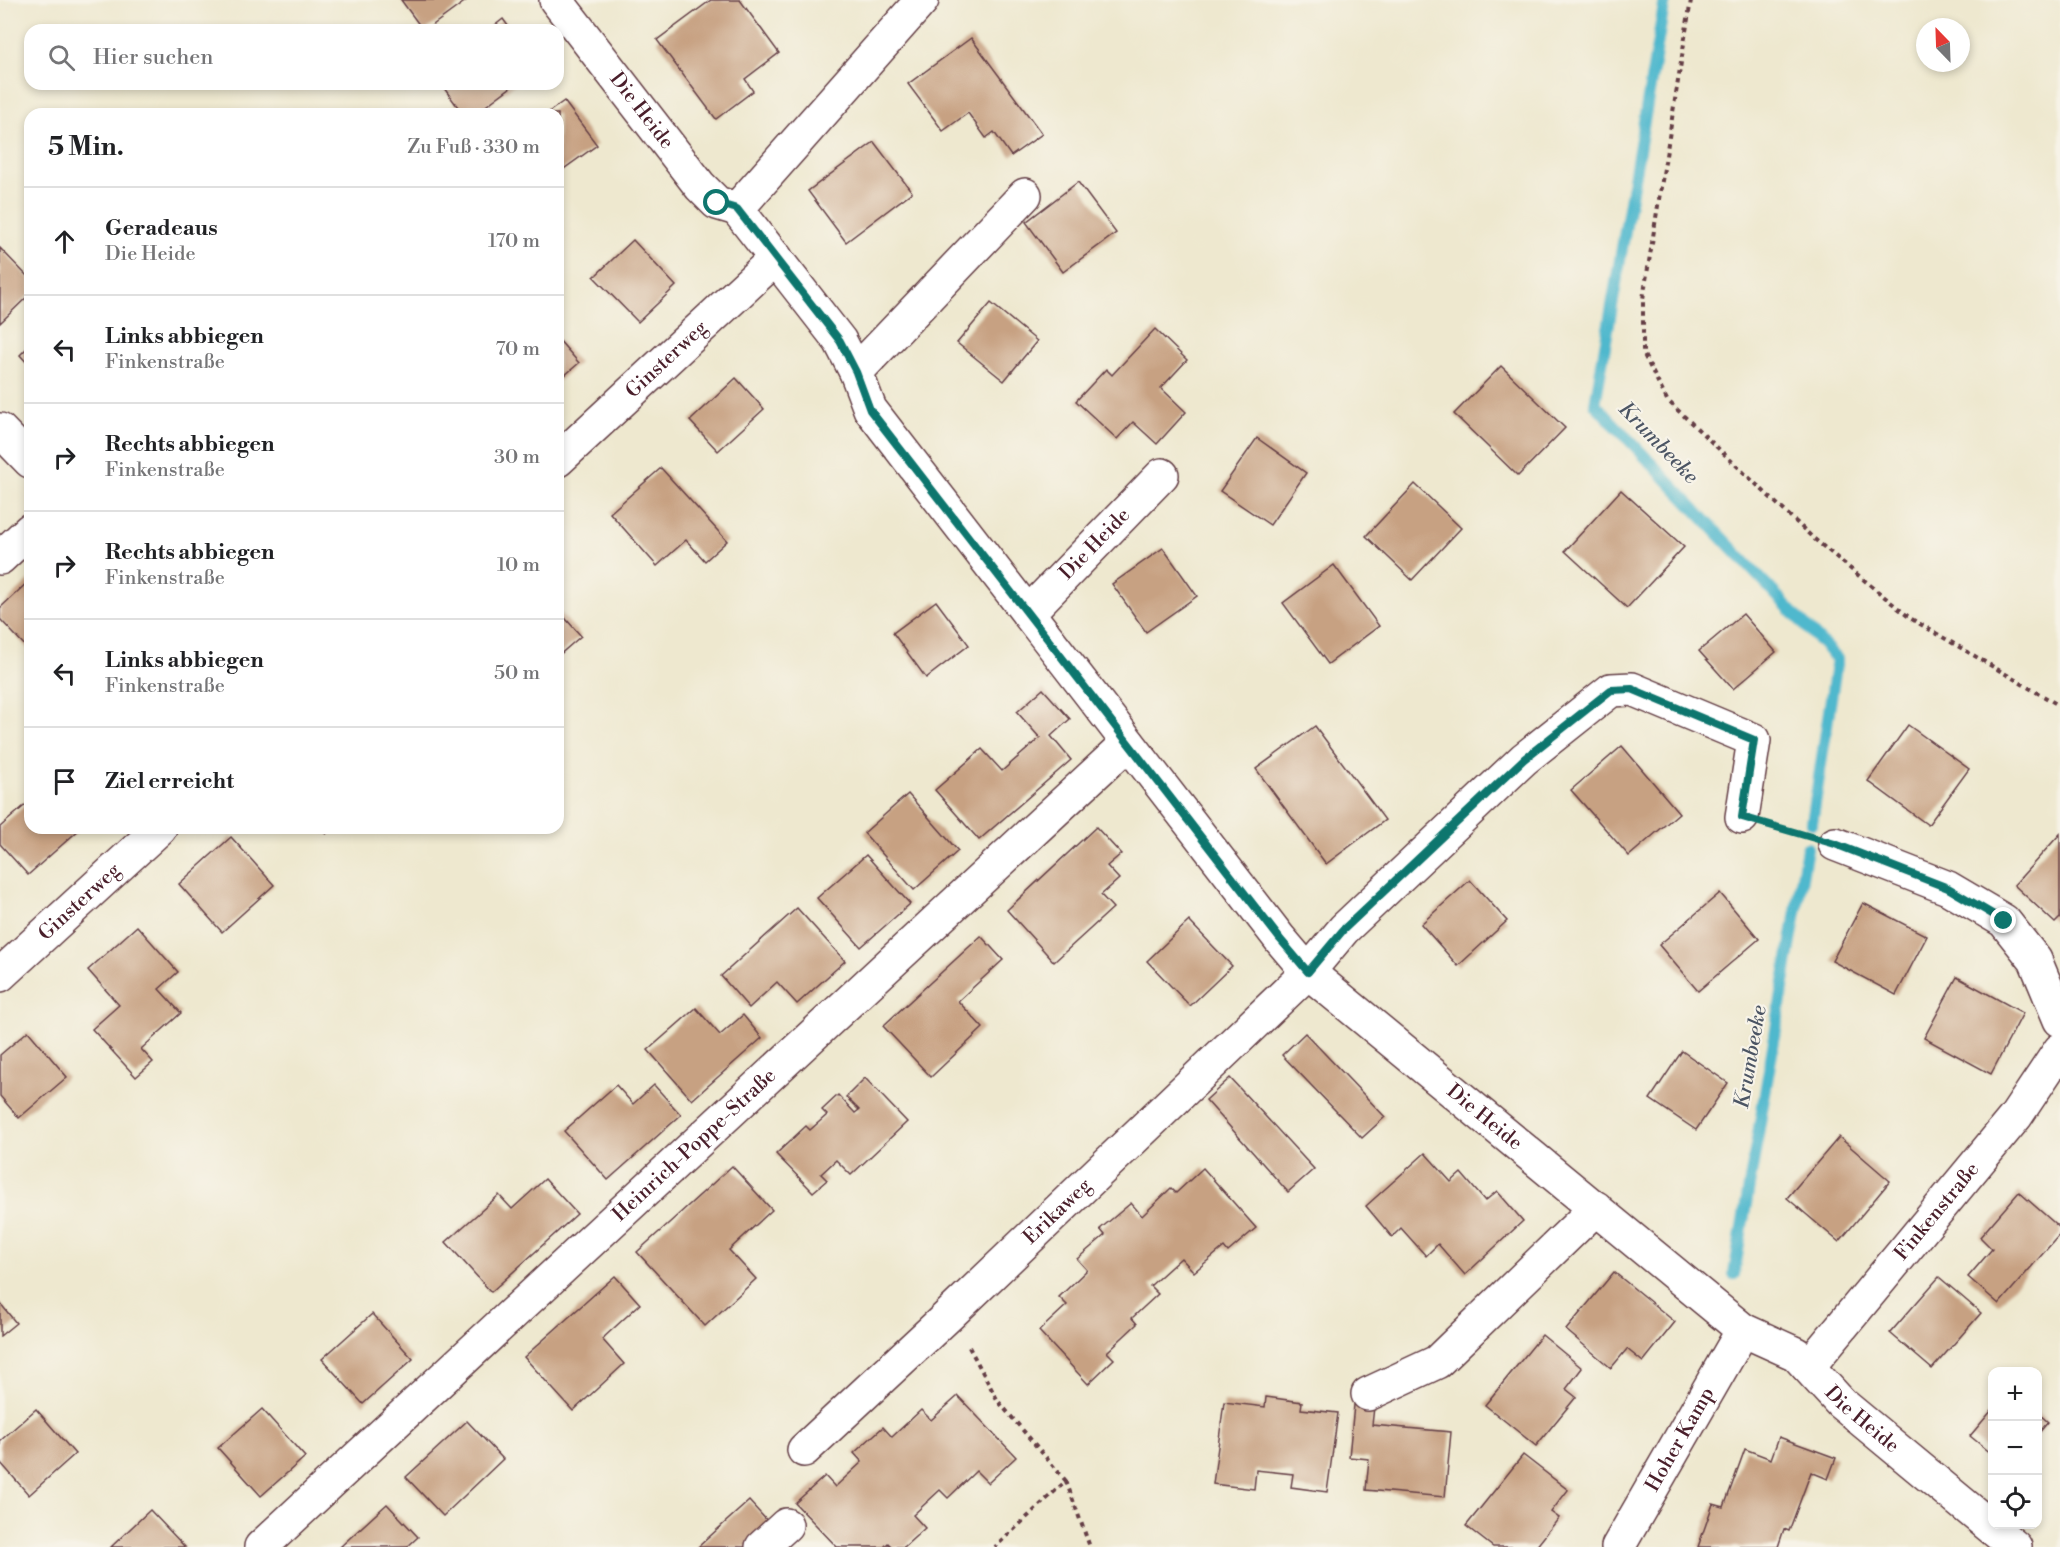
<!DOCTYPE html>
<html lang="de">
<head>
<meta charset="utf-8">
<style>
	:root { --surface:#fff; --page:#f2f2f2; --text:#202124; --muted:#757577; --line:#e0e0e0 }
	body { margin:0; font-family:"Libre Bodoni",serif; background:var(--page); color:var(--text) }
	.controls { position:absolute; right:18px; bottom:18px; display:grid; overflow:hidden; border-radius:12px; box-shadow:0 3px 9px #0003 }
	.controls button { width:54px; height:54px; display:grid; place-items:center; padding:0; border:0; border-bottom:2px solid var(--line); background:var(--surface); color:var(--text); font:30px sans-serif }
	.compass { position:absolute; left:1916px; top:18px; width:54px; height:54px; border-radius:50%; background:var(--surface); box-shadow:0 3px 9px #0003; rotate:337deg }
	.stop { position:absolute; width:18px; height:18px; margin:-14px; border:4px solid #0f766e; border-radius:50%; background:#fff }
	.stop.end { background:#0f766e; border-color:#fff; box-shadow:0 2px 6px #0008 }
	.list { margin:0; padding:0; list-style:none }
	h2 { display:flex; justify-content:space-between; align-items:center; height:78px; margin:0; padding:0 24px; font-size:26px }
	h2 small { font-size:20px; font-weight:400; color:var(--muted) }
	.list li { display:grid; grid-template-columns:39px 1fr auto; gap:18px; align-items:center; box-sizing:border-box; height:108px; padding:0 24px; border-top:2px solid var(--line) }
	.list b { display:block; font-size:22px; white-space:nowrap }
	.list p { margin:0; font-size:20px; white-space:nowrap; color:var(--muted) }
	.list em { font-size:20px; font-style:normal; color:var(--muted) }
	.icon { flex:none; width:33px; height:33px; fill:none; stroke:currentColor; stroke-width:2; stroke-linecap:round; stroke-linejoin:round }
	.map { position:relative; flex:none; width:2060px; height:1547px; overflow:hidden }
	.search { position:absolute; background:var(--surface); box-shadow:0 3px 9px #0003; left:24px; top:24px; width:540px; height:66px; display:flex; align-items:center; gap:15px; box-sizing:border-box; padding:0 21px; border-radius:18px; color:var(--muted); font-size:22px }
	.panel { position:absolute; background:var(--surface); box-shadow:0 3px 9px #0003; left:24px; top:108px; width:540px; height:726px; border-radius:18px }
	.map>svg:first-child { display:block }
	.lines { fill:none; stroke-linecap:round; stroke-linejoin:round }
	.stream { stroke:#4fb8cd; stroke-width:12 }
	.building { fill:#c7a182 }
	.minor-casing { stroke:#633d44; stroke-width:36 }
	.path { stroke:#633d44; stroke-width:4; stroke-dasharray:4.5 4.5; stroke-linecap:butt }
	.minor { stroke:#fff; stroke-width:33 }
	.route { stroke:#0f766e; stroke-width:8 }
	.labels { text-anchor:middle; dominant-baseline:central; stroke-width:4.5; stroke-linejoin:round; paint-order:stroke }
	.street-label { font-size:20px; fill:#4a1f2b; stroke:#f7f3e8 }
	.water-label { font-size:21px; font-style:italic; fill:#4c5564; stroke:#f7f3e8 }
</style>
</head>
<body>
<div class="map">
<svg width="2060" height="1547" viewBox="0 0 2060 1547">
	<rect width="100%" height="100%" fill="#f7f3e8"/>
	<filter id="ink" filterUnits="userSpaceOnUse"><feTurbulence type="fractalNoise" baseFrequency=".0167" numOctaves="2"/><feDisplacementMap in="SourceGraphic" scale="12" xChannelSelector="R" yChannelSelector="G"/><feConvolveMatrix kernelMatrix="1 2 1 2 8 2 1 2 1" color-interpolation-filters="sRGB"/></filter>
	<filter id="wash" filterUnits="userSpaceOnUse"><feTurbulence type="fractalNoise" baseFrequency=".008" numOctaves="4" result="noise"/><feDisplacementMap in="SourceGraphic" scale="24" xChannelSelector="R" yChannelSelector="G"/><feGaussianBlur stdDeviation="1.35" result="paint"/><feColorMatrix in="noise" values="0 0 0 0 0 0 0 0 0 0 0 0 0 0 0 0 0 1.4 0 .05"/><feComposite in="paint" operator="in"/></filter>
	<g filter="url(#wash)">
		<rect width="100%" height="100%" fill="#eee8cf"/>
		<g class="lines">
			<g class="stream">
				<polyline points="1665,0 1595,404 1837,659 1812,823"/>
				<polyline points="1734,1274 1807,848"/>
			</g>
		</g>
		<g id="blocks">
			<g class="building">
				<polygon points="401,0 467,0 426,30 423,30"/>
				<polygon points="711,0 740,0 779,53 745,79 753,91 716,119 657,40"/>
				<polygon points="503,19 511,30 489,30"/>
				<polygon points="971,38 1042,134 1011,156 994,132 986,138 968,113 943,131 908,84"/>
				<polygon points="441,84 515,84 475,114 463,114"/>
				<polygon points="564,101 597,145 558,173 558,114 546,114"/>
				<polygon points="874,142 912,192 846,242 808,191"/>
				<polygon points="1078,182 1116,233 1063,272 1026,222"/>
				<polygon points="633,240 676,286 638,322 594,277"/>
				<polygon points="0,248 30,279 30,294 0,323"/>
				<polygon points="991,303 1037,341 1004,381 957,343"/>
				<polygon points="1155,329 1187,360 1161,388 1186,412 1157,444 1133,422 1117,439 1076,401 1106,369 1112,375"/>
				<polygon points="558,339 579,363 558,381"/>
				<polygon points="30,345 30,366 20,355"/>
				<polygon points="1501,366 1565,428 1518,476 1454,414"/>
				<polygon points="736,378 764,409 718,451 690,421"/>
				<polygon points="1257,438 1306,473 1270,525 1220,491"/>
				<polygon points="661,468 727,541 705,561 686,540 657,566 610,513"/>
				<polygon points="1415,484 1461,528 1412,580 1366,536"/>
				<polygon points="1621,490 1684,547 1627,608 1565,551"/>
				<polygon points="1163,548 1197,596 1146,632 1112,584"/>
				<polygon points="1334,565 1379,626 1328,664 1283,603"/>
				<polygon points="30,580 30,651 0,619 0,608"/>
				<polygon points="936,601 969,645 926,678 893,633"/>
				<polygon points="558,610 581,636 558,656"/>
				<polygon points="1743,614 1776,652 1733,689 1699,651"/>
				<polygon points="1043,689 1070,719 1051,736 1071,760 979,840 935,790 982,749 1002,771 1040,738 1017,712"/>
				<polygon points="1908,725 1969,769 1928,825 1868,781"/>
				<polygon points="1315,726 1385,820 1326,864 1256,769"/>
				<polygon points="1622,746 1679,813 1629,856 1571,790"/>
				<polygon points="908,794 958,851 914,890 864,833"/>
				<polygon points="30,801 30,828 81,828 28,875 0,844 0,827"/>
				<polygon points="1096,827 1121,854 1107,866 1119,879 1101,895 1113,908 1054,962 1007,910"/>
				<polygon points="320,828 332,828 326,834"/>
				<polygon points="2060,834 2060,918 2055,923 2014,885"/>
				<polygon points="231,837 274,885 222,932 179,884"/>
				<polygon points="866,855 910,904 861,947 817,898"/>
				<polygon points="1470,880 1507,921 1458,966 1421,924"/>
				<polygon points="1720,893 1759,939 1698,991 1659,945"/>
				<polygon points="1863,903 1927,936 1896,995 1832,961"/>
				<polygon points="797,908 845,961 797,1004 777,982 749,1008 721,976"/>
				<polygon points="1189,921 1232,966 1190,1006 1147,961"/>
				<polygon points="137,926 178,972 159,989 181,1013 141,1049 153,1062 136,1077 92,1029 119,1005 88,970"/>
				<polygon points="981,936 1003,960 958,1001 983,1028 931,1077 883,1026"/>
				<polygon points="1957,977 2023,1013 1991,1074 1924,1038"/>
				<polygon points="696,1008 720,1035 743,1015 762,1038 692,1100 648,1050"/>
				<polygon points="28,1031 67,1077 19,1118 0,1096 0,1055"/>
				<polygon points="1305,1033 1385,1117 1362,1138 1282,1055"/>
				<polygon points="1682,1051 1728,1083 1696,1130 1650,1099"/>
				<polygon points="865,1078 907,1122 851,1175 836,1160 821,1174 827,1180 813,1192 776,1154 806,1126 810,1130 827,1115 822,1110 838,1095 855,1113 859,1110 846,1097"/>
				<polygon points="1230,1078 1314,1169 1288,1192 1206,1100"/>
				<polygon points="616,1085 633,1104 654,1085 681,1115 608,1180 564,1131"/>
				<polygon points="1839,1137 1890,1181 1839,1242 1787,1198"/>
				<polygon points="1425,1153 1451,1182 1461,1173 1485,1201 1497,1191 1523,1221 1465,1275 1438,1244 1426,1256 1401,1228 1392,1237 1366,1206"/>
				<polygon points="732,1166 772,1210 729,1250 756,1279 705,1326 637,1252"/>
				<polygon points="1203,1168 1256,1228 1228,1252 1224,1247 1194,1272 1181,1258 1150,1286 1158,1294 1132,1318 1137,1324 1107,1352 1114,1359 1088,1384 1039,1331 1067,1305 1059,1297 1087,1270 1077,1259 1105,1235 1100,1229 1131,1203 1142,1216 1171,1188 1176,1193"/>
				<polygon points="545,1179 577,1214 491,1292 446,1242 499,1195 512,1209"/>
				<polygon points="2019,1192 2060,1228 2060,1234 1999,1304 1968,1277 1992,1249 1980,1237"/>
				<polygon points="1614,1272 1675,1322 1643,1362 1627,1349 1611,1368 1566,1330"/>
				<polygon points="615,1276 640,1304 602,1339 624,1364 573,1411 524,1357"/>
				<polygon points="1939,1277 1981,1313 1932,1369 1890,1333"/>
				<polygon points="0,1303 16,1323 0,1336"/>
				<polygon points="372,1314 413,1359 363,1404 322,1359"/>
				<polygon points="1542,1335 1582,1368 1566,1389 1576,1397 1536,1446 1485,1405"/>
				<polygon points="958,1396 1016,1457 988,1483 976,1471 948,1498 940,1490 913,1515 925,1528 904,1547 892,1547 888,1543 884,1547 837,1547 795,1503 825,1476 835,1487 862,1462 854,1453 883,1427 892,1437 921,1410 931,1420"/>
				<polygon points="1266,1397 1302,1402 1301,1409 1338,1413 1327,1492 1291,1487 1293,1474 1256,1470 1254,1489 1213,1484 1224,1402 1265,1407"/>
				<polygon points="1354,1405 1374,1407 1372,1425 1451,1432 1445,1497 1366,1490 1369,1459 1349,1457"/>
				<polygon points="36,1409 75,1454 29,1495 0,1462 0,1441"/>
				<polygon points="262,1409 305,1457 261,1496 218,1448"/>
				<polygon points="1992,1410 1992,1454 1970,1436"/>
				<polygon points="2038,1413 2048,1422 2038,1434"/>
				<polygon points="467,1421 503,1459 443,1516 406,1477"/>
				<polygon points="1779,1437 1836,1458 1828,1479 1811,1472 1789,1531 1784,1529 1778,1547 1698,1547 1713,1504 1724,1507 1745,1449 1771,1459"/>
				<polygon points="1523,1455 1568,1490 1551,1512 1559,1518 1536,1547 1493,1547 1466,1526"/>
				<polygon points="749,1501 771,1525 747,1547 698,1547"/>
				<polygon points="387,1504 418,1537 407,1547 340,1547"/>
				<polygon points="150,1510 185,1547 111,1547"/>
			</g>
		</g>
	</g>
	<g filter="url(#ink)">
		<use href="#blocks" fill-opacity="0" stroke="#633d44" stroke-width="1.5"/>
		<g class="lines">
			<g class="minor-casing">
				<g id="minor">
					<path id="s1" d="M 556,0 L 700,186 L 717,203 L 737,209 L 840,341 L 856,372 L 870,409 L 1280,939 L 1308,972 L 1743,1330 L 1796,1354 L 1841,1403 L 2015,1547"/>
					<polyline points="737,209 922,0"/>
					<polyline points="856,372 1025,195"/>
					<polyline points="0,430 30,461"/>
					<path id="s2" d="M 558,460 L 776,258"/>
					<polyline points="0,558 30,530"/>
					<path id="s3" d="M 1028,613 L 1162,475"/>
					<polyline points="1835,844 1948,888 2004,921 2035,960 2060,1020"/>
					<path id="s4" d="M 0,975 L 160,828"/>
					<path id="s5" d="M 1808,1367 L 2016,1116 L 2060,1050"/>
					<polyline points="1368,1394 1437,1362 1596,1208"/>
					<path id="s6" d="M 804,1450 L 950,1314 L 1308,972 L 1344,929 L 1524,759 L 1611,690 L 1632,689 L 1754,740 L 1742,817"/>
					<path id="s7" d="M 261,1547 L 1128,743"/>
					<polyline points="762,1547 786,1525"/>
					<path id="s8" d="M 1618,1547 L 1743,1330"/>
				</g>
			</g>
			<g class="path">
				<polyline points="1691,0 1643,299 1643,353 1667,400 1812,537 1910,618 2060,706"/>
				<polyline points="1775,827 1800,834"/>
				<polyline points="969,1347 998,1401 1066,1481 995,1547"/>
				<polyline points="1066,1481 1090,1547"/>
			</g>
			<use href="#minor" class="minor"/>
		</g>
	</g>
	<g class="lines" filter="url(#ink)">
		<polyline class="route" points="717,203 737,209 840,341 856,372 870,410 1280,939 1308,972 1344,929 1524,759 1611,690 1632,689 1754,740 1742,817 1835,844 1948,888 2004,921"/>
	</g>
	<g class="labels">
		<g class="street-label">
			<text stroke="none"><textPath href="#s1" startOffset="140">Die Heide</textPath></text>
			<text stroke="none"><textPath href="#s2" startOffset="148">Ginsterweg</textPath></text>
			<text stroke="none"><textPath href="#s3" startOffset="96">Die Heide</textPath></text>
			<text stroke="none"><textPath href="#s4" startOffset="108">Ginsterweg</textPath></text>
			<text stroke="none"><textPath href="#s1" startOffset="1464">Die Heide</textPath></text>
			<text stroke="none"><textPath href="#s7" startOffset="591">Heinrich-Poppe-Straße</textPath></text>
			<text stroke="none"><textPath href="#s5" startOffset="202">Finkenstraße</textPath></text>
			<text stroke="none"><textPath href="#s6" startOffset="348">Erikaweg</textPath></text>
			<text stroke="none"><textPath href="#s1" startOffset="1950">Die Heide</textPath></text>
			<text stroke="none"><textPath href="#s8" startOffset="124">Hoher Kamp</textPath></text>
		</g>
		<g class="water-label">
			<text transform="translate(1658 443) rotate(46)">Krumbeeke</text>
			<text transform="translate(1751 1057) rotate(-80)">Krumbeeke</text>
		</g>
	</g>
</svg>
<div class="controls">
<button>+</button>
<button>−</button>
<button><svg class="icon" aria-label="locate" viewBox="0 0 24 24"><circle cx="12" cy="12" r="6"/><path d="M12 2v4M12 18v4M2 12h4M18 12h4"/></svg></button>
</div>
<svg class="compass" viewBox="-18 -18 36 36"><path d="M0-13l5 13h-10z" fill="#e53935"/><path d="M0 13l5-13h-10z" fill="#757577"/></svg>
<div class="stop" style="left:717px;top:203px"></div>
<div class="stop end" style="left:2004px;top:921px"></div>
<div class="search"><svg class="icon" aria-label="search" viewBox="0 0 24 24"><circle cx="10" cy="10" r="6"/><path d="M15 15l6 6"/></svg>Hier suchen</div>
<section class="panel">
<h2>5 Min.<small>Zu Fuß · 330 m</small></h2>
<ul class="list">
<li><svg class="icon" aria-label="ahead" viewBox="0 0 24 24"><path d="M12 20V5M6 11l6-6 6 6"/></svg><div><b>Geradeaus</b><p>Die Heide</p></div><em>170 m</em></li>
<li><svg class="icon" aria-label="left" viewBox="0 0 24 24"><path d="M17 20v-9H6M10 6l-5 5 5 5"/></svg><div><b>Links abbiegen</b><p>Finkenstraße</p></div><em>70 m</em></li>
<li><svg class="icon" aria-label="right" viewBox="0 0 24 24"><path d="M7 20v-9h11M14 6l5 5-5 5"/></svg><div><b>Rechts abbiegen</b><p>Finkenstraße</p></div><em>30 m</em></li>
<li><svg class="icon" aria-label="right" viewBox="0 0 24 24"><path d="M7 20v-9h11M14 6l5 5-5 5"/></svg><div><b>Rechts abbiegen</b><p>Finkenstraße</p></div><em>10 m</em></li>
<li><svg class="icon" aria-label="left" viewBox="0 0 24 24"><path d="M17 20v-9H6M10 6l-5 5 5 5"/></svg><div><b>Links abbiegen</b><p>Finkenstraße</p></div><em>50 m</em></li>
<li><svg class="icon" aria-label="arrive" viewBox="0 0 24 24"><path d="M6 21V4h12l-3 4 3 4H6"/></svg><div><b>Ziel erreicht</b></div></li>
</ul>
</section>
</div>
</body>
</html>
